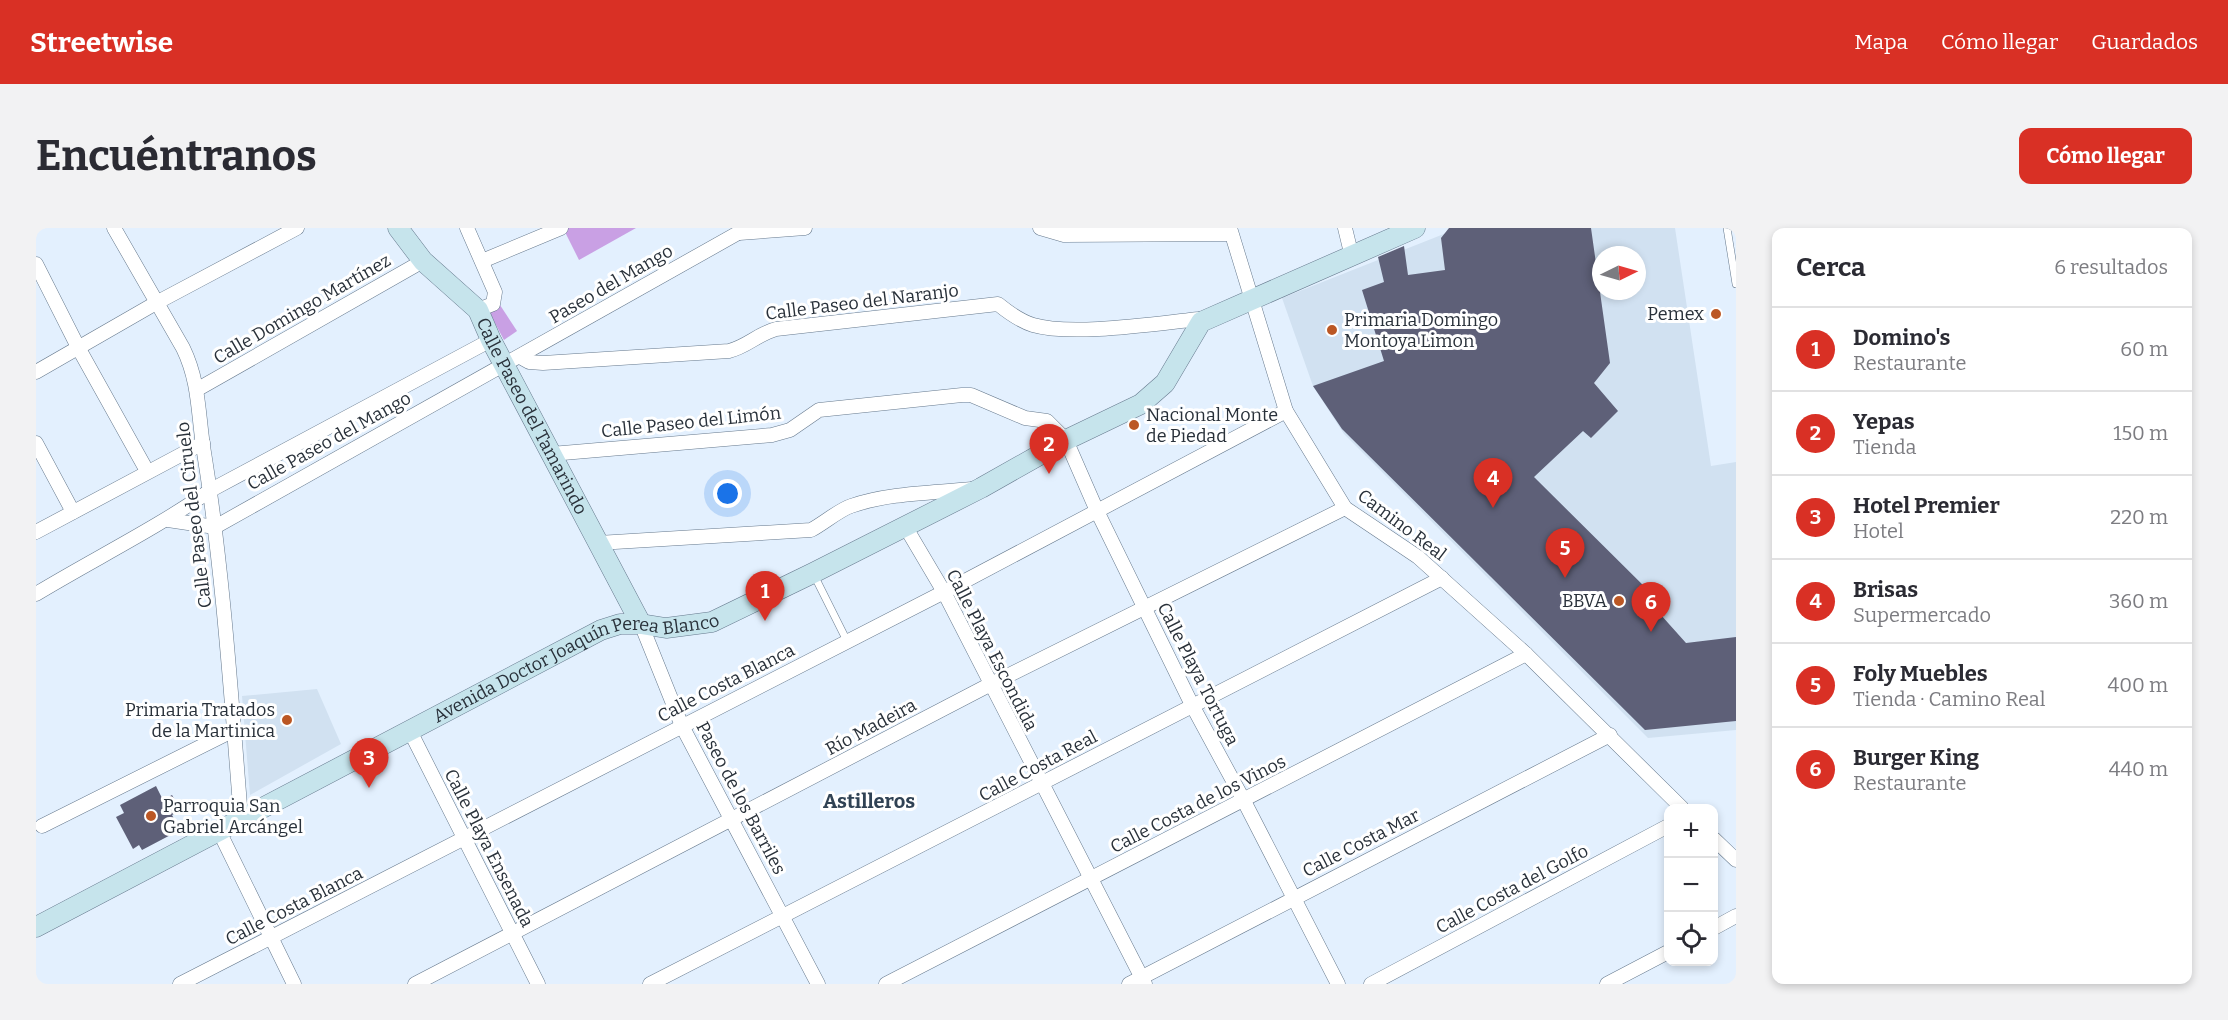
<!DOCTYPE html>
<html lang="es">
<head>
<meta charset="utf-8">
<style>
	:root { --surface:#fff; --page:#f2f2f3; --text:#2b2b33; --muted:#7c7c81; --line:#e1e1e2; --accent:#d93025 }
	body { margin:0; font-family:Bitter,serif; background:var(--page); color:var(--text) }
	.controls { position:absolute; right:18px; bottom:18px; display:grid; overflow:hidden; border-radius:12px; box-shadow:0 3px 9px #0003 }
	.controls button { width:54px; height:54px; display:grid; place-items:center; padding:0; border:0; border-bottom:2px solid var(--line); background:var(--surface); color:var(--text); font:30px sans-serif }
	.compass { position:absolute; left:1556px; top:18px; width:54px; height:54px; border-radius:50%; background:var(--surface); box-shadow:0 3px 9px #0003; rotate:85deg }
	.you { position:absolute; left:692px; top:266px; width:21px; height:21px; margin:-15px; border:4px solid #fff; border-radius:50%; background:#1a73e8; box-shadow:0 0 0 9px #1a73e833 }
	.badge { display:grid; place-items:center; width:39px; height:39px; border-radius:50%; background:var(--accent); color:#fff; font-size:20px; font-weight:700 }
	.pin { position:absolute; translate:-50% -50px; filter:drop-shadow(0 2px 3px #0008) }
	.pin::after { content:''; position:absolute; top:32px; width:21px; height:18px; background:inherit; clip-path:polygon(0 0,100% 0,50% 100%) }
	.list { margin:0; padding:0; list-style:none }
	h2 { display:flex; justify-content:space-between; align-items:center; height:78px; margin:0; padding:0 24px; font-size:26px }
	h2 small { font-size:20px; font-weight:400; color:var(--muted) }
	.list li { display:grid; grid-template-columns:39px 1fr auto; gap:18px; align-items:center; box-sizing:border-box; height:84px; padding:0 24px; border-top:2px solid var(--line) }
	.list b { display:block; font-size:22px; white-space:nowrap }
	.list p { margin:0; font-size:20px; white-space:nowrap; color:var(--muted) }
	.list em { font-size:20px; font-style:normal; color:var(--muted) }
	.icon { flex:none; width:33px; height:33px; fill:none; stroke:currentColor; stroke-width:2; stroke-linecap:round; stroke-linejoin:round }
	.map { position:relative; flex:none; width:1700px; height:756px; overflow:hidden; border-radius:12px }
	header { display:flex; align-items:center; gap:36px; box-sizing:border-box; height:84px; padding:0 30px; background:var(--accent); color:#fff }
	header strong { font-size:28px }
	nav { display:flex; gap:33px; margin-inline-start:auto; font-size:21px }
	.intro { display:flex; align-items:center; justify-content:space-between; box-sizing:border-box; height:144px; padding:0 36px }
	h1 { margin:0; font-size:42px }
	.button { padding:15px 27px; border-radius:12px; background:var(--accent); color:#fff; font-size:21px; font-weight:700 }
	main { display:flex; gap:36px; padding:0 36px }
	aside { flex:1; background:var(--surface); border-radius:12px; box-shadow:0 3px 9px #0003 }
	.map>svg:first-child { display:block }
	.built { fill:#d1e1f1; fill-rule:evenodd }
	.forest { fill:#c9a0e4 }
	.building { fill:#5e6078 }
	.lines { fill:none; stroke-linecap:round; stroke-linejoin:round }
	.lane-casing { stroke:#66798d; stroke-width:8 }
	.street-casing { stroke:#66798d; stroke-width:15 }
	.secondary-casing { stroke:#66798d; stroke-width:21 }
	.lane { stroke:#fff; stroke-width:7 }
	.street { stroke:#fff; stroke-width:14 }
	.secondary { stroke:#c6e4ec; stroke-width:20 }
	.poi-dot { fill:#bb5724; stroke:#fff; stroke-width:2 }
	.labels { text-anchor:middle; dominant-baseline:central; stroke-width:6; stroke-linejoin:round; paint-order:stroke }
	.street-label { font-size:18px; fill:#29313a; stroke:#fff }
	.poi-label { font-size:18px; fill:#29313a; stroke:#fff; text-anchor:end }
	.neighbourhood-label { font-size:20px; font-weight:bold; fill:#304254; stroke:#fff }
</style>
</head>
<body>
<header>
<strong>Streetwise</strong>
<nav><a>Mapa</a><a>Cómo llegar</a><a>Guardados</a></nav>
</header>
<div class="intro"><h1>Encuéntranos</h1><a class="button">Cómo llegar</a></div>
<main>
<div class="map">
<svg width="1700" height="756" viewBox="0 0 1700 756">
	<rect width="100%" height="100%" fill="#e3f0fe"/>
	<g class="built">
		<path d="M 1423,0 L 1639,0 L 1675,238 L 1700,234 L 1700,502 L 1612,510 L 1308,206 L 1277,158 L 1246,70 ZM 1565,27 L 1601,27 L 1601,63 L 1565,63 Z"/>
		<polygon points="281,461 305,516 214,567 206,468"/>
	</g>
	<g class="forest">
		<polygon points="527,0 600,0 543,32"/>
		<polygon points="464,77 481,103 468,112 453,84"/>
	</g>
	<g class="building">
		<polygon points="1413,0 1555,0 1574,135 1558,155 1582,183 1555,210 1547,203 1498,249 1620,370 1616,377 1650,415 1700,409 1700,493 1609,502 1306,201 1277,158 1348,133 1326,62 1348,54 1342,29 1368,18 1372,47 1409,42 1405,10"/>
		<polygon points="120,558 127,572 136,567 145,582 136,587 144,602 106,622 103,617 97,621 80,589 88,585 84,577"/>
	</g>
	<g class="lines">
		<g class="lane-casing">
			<g id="lane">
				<polyline points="1691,0 1700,56"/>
				<polyline points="778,347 811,413"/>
			</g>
		</g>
		<g class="street-casing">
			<g id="street">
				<path d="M 78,0 L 147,120 C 163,153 162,183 167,218 C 187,341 195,466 205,590"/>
				<polyline points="431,0 459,64 457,76 442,82"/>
				<polyline points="1004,0 1028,7 1195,6"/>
				<polyline points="1194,0 1250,183 1309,280 1382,329 1490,426 1646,580"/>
				<polyline points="1309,0 1316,29"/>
				<polyline points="703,5 769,0"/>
				<polyline points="446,33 525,0"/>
				<polyline points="0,36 43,121 111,243"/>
				<path d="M 484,129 L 493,134 L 507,135 L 693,123 C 712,118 720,107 740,101 L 962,76 C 973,85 984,93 997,97 C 1038,109 1128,94 1173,90"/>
				<polyline points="0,144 120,75 261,0"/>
				<polyline points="162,161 387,33"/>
				<polyline points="0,215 37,284"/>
				<polyline points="515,226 736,207 754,202 783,182 926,167 935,167 989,190 1011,193 1030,212 1061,283 1156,477 1208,573 1302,756"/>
				<polyline points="132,292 179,299 711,0"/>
				<polyline points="869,298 908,364 1109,756"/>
				<polyline points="0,304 167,215"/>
				<path d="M 562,315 L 775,302 C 788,295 803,282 815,278 C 852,265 897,265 936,261"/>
				<path d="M 0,366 C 58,331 119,301 175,262 L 455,112"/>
				<polyline points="605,396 646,498 782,756"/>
				<polyline points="373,501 502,756"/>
				<polyline points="6,598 198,502"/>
				<polyline points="183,603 258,756"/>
				<polyline points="1678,611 1700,632"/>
				<polyline points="1678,700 1700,688"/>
				<polyline points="144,756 908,364 1250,183"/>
				<polyline points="379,756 955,456 1309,280"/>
				<polyline points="614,756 1406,350"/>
				<polyline points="850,756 1490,426"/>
				<polyline points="1093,756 1574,507"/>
				<polyline points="1335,756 1632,598"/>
				<polyline points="1571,756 1632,724"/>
			</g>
		</g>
		<g class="secondary-casing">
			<g id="secondary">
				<path id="s1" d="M 362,0 L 387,33 L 442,82 L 455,112 L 605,396"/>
				<path id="s2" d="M 0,699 L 565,402 L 584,396 L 605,396 L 630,400 L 676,394 L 777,345 L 945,260 L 1030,212 L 1105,176 L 1129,155 L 1165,94 L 1379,0"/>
			</g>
		</g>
		<use href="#lane" class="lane"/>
		<use href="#street" class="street"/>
		<use href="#secondary" class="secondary"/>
	</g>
	<g class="poi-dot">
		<circle cx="1680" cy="86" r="6"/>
		<circle cx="1296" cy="102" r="6"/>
		<circle cx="1098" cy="197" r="6"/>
		<circle cx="1583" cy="373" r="6"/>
		<circle cx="251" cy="492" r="6"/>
		<circle cx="115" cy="588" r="6"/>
	</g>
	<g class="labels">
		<g class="street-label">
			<text transform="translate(575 56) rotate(-30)">Paseo del Mango</text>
			<text transform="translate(826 74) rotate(-7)">Calle Paseo del Naranjo</text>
			<text transform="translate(266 81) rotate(-30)">Calle Domingo Martínez</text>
			<text stroke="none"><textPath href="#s1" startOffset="234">Calle Paseo del Tamarindo</textPath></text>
			<text transform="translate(655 194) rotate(-6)">Calle Paseo del Limón</text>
			<text transform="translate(293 213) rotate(-29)">Calle Paseo del Mango</text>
			<text transform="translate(158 287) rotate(-97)">Calle Paseo del Ciruelo</text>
			<text transform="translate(1366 297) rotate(37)">Camino Real</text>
			<text transform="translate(956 422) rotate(63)">Calle Playa Escondida</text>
			<text stroke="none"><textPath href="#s2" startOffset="604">Avenida Doctor Joaquín Perea Blanco</textPath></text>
			<text transform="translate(1162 446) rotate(63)">Calle Playa Tortuga</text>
			<text transform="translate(690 455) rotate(-27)">Calle Costa Blanca</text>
			<text transform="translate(835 499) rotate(-28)">Río Madeira</text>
			<text transform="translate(1002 538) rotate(-28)">Calle Costa Real</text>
			<text transform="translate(705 570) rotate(62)">Paseo de los Barriles</text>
			<text transform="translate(1162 576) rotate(-27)">Calle Costa de los Vinos</text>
			<text transform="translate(1325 615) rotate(-27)">Calle Costa Mar</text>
			<text transform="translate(453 620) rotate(63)">Calle Playa Ensenada</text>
			<text transform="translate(1476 661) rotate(-28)">Calle Costa del Golfo</text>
			<text transform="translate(258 678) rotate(-27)">Calle Costa Blanca</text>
		</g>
		<g class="poi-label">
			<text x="1668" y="86">Pemex</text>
			<text x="1308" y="92" text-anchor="start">Primaria Domingo<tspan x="1308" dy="21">Montoya Limon</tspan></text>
			<text x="1110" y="187" text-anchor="start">Nacional Monte<tspan x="1110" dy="21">de Piedad</tspan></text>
			<text x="1571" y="373">BBVA</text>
			<text x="239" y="482">Primaria Tratados<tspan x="239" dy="21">de la Martinica</tspan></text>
			<text x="127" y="578" text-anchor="start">Parroquia San<tspan x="127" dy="21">Gabriel Arcángel</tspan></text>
		</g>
		<g class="neighbourhood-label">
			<text x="833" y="573">Astilleros</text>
		</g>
	</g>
</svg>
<div class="controls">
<button>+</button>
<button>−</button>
<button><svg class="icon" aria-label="locate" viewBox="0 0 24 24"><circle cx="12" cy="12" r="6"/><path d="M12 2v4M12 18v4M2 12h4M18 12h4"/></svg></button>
</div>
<svg class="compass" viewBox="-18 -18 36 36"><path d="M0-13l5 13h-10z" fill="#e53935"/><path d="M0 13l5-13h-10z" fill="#7c7c81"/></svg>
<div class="you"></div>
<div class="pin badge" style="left:729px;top:393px">1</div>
<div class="pin badge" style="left:1013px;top:246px">2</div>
<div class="pin badge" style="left:333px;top:560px">3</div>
<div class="pin badge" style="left:1457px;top:280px">4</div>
<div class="pin badge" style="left:1529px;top:350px">5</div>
<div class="pin badge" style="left:1615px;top:404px">6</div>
</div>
<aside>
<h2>Cerca<small>6 resultados</small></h2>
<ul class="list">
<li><span class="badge">1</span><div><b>Domino's</b><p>Restaurante</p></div><em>60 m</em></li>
<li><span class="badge">2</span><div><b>Yepas</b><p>Tienda</p></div><em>150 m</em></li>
<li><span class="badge">3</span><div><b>Hotel Premier</b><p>Hotel</p></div><em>220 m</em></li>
<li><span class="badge">4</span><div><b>Brisas</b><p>Supermercado</p></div><em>360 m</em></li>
<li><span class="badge">5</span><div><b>Foly Muebles</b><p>Tienda · Camino Real</p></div><em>400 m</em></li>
<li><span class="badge">6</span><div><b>Burger King</b><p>Restaurante</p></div><em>440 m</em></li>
</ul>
</aside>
</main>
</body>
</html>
